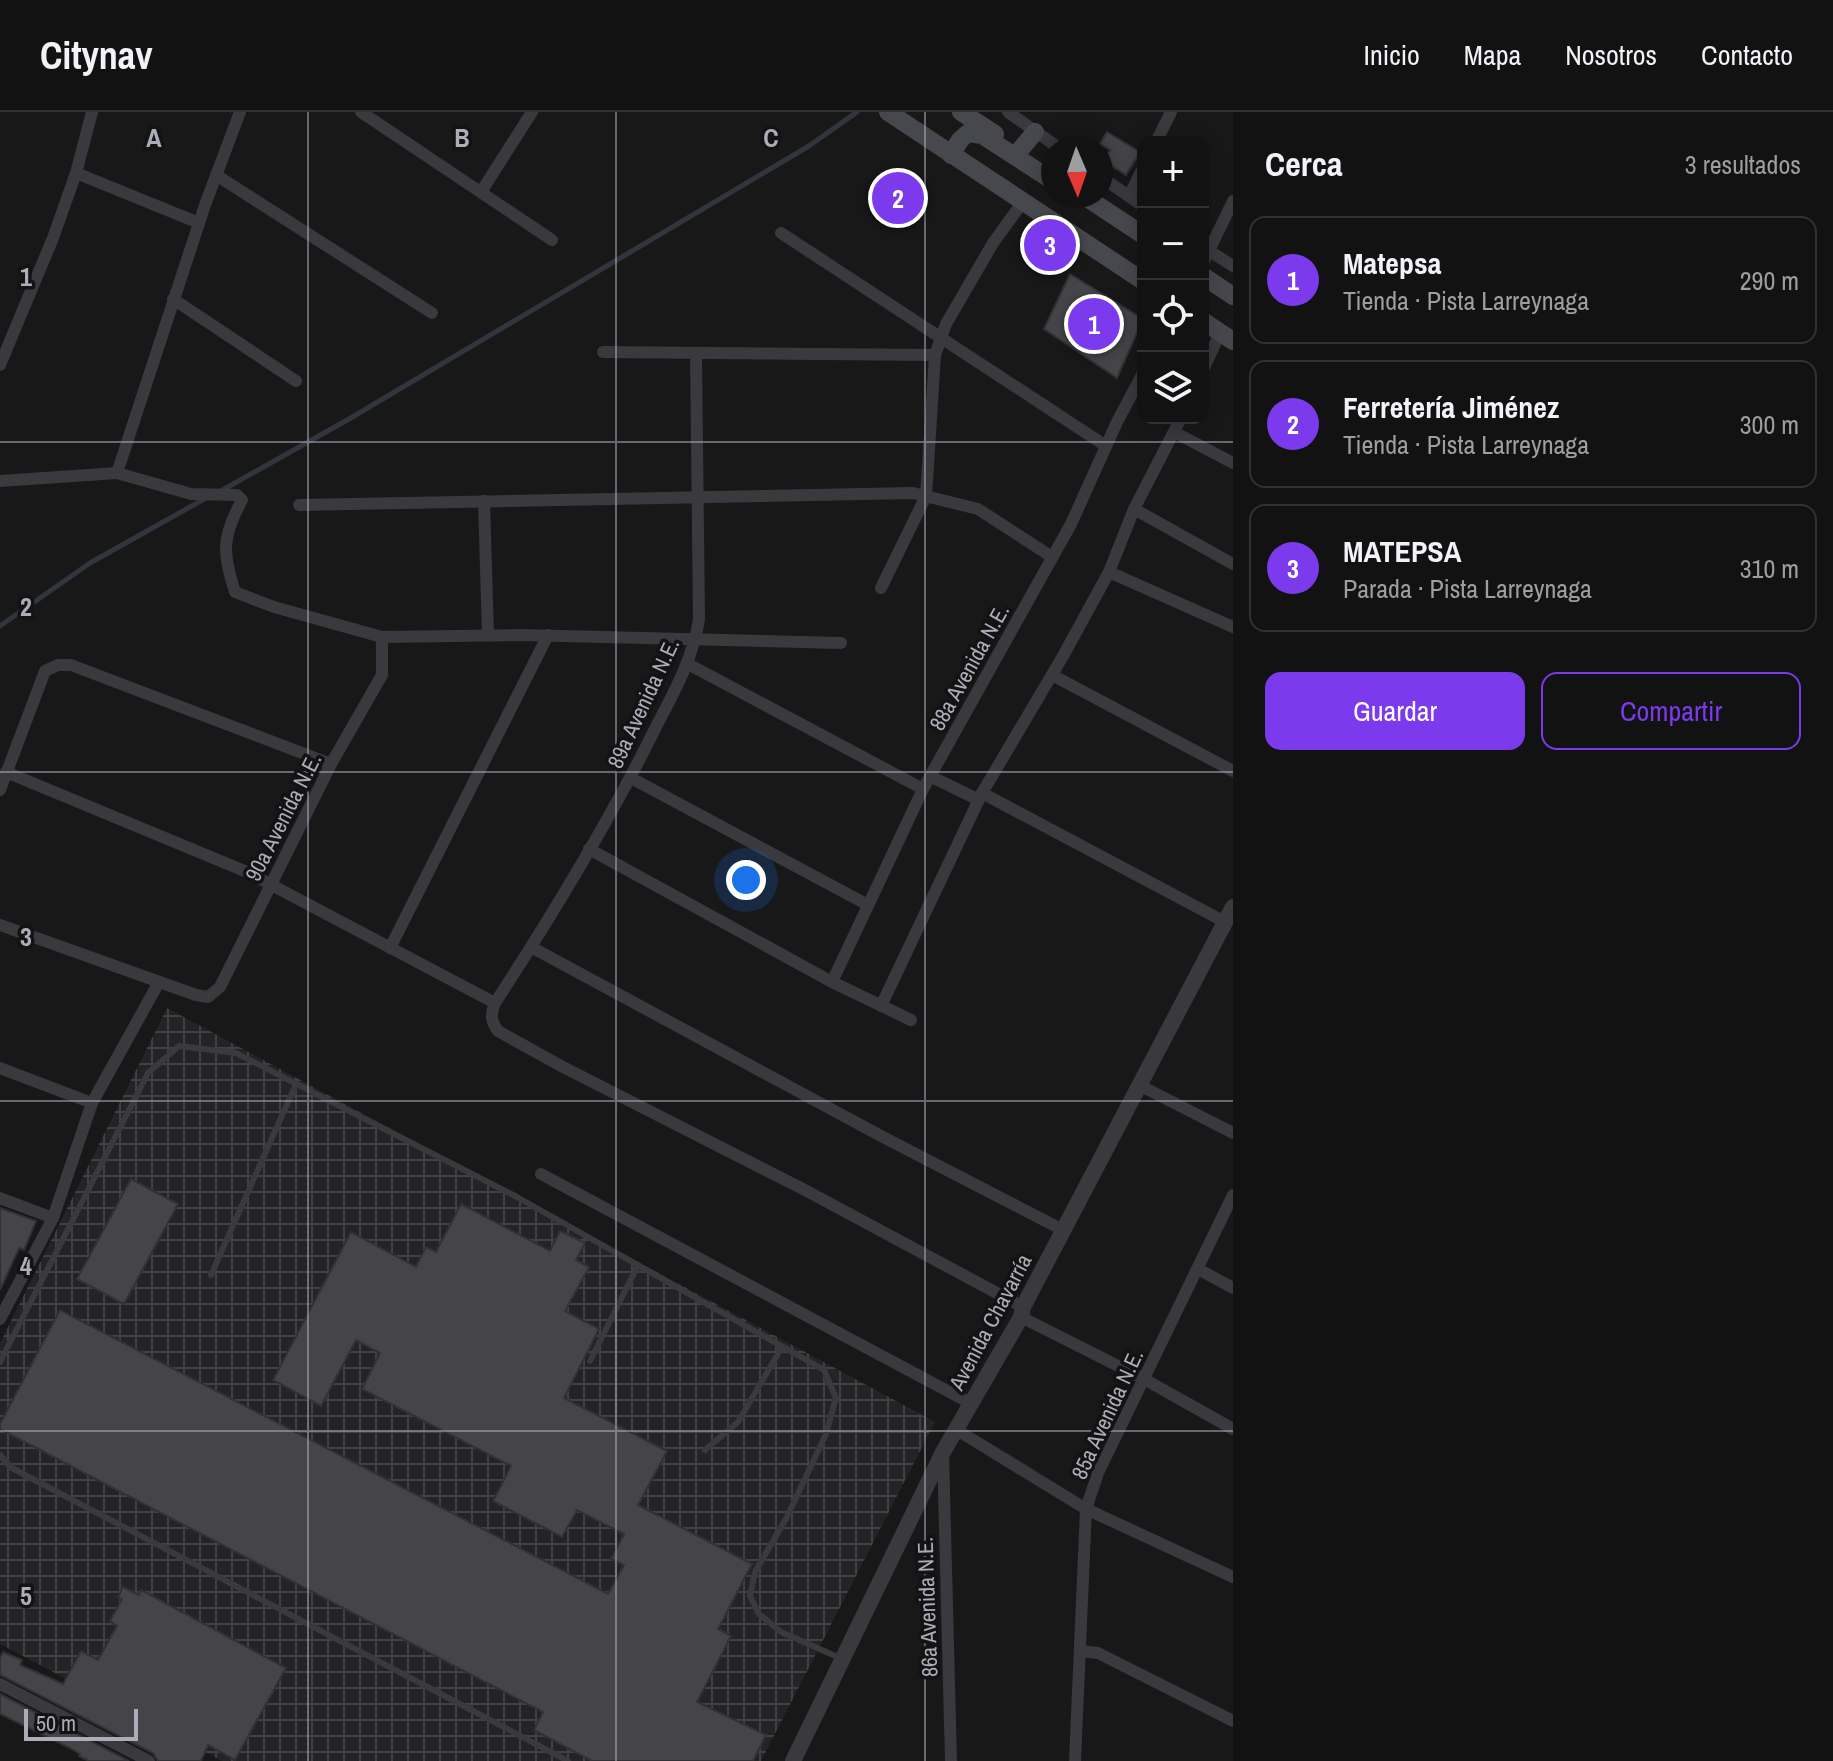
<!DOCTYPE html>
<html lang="es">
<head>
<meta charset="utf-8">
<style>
	:root { --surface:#121213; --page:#1b1b1c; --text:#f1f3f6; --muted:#9c9ea0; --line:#313233; --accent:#7c3aed }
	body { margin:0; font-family:"Archivo Narrow",sans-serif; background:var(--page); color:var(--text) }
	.controls { position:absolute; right:24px; top:24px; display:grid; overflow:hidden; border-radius:16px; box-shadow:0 4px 20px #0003 }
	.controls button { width:72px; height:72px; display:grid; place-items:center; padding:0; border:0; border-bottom:2px solid var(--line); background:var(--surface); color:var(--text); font:40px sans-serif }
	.compass { position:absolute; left:1041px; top:24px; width:72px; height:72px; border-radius:50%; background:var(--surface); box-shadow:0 4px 20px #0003; rotate:178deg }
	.scale { position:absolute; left:24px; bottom:20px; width:114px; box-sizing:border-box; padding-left:8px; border:4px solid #abadb8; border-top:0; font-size:22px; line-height:28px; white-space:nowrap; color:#abadb8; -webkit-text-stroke:6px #131314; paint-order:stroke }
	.you { position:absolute; left:746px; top:768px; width:28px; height:28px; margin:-20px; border:6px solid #fff; border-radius:50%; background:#1a73e8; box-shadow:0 0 0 12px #1a73e833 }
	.badge { display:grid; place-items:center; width:52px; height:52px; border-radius:50%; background:var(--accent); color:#fff; font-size:26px; font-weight:700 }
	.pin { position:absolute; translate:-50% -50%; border:4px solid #fff; box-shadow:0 2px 8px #0006 }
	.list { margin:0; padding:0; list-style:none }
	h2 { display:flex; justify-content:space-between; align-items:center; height:104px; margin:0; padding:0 32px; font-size:34px }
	h2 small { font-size:26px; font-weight:400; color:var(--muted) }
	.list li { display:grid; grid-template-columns:52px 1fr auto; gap:24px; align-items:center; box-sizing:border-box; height:128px; margin:0 16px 16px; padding:0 16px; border:2px solid var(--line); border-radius:16px }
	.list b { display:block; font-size:30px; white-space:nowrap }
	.list p { margin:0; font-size:26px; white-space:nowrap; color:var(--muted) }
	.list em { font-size:26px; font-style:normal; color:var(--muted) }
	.actions { display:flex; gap:16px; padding:24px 32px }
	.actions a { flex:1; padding:18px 0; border:2px solid var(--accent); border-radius:16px; text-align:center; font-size:28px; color:var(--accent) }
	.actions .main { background:var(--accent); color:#fff }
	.icon { flex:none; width:44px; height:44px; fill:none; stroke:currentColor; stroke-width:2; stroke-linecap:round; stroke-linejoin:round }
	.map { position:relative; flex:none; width:1233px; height:1649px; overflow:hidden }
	header { display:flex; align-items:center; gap:48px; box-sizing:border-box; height:112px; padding:0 40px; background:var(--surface); border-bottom:2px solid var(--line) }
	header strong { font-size:38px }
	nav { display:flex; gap:44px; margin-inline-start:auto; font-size:28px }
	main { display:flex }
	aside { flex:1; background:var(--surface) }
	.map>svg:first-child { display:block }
	.industrial { fill:url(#industrial-grid) }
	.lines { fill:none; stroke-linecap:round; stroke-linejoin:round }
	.stream { stroke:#31363e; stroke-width:5 }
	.building { fill:#454549; stroke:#323235; stroke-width:2 }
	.service { stroke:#39393e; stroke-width:6 }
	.minor { stroke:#39393e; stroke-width:12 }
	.tertiary { stroke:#39393e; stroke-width:16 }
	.secondary { stroke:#47484e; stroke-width:18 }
	.grid { fill:none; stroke:#abadb8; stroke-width:2; stroke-opacity:0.55 }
	.labels { text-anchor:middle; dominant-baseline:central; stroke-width:7; stroke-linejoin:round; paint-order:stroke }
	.street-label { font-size:22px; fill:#abadb8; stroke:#131314 }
	.grid-label { font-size:26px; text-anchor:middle; font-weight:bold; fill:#abadb8; stroke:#131314; stroke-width:7; stroke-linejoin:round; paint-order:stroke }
</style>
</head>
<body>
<header>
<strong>Citynav</strong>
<nav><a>Inicio</a><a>Mapa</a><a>Nosotros</a><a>Contacto</a></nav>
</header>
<main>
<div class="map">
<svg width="1233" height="1649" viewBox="0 0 1233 1649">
	<defs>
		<pattern id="industrial-grid" width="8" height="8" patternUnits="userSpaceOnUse" patternTransform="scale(2)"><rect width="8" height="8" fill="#242426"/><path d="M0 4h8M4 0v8" fill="none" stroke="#414143"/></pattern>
	</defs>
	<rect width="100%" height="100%" fill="#181819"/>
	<polygon class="industrial" points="167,896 935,1310 761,1649 222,1649 0,1532 0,1231"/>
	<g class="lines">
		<g class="stream">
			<polyline points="219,380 349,307 809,34 857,0"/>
			<polyline points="0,514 90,451 206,386"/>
		</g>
	</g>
	<g class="building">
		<polygon points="1107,20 1140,40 1126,63 1104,49 1110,38 1100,32"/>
		<polygon points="906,58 920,67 890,115 876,106"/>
		<polygon points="1070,162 1143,207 1117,266 1044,217"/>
		<polygon points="131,1067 178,1092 124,1192 77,1167"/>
		<polygon points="461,1092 550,1139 560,1119 585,1131 576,1148 589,1155 565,1199 599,1217 564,1286 667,1339 638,1393 752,1452 718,1517 731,1524 697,1590 766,1623 753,1649 592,1649 534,1618 543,1600 0,1317 0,1312 60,1198 608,1482 624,1453 611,1447 624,1422 577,1398 562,1425 493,1389 511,1354 362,1277 380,1241 356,1228 321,1294 273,1268 351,1120 416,1155 426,1135 436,1140"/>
		<polygon points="0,1096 36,1109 24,1138 19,1136 0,1178"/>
		<polygon points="123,1475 139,1483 141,1478 286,1556 235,1648 208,1633 201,1649 158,1649 153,1641 0,1563 0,1546 3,1540 22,1548 20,1553 63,1572 81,1539 98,1548 117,1514 110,1509 122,1487 118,1485"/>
		<polygon points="0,1582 129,1649 89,1649 79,1644 80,1642 68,1635 0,1602"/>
	</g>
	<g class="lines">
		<g class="service">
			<polyline points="211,1163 296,972"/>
			<polyline points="590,1249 638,1153"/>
			<polyline points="0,1250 148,961 179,934 236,941 517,1085 824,1258 836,1286 826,1322 787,1405 755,1460 750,1484 759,1502 781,1520 840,1546"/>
			<polyline points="705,1338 738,1310 782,1235"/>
			<polyline points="0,1343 10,1355 568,1649"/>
		</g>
		<g class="minor">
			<polyline points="361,0 552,128"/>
			<polyline points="1008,0 1059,36"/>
			<polyline points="1156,30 1171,0"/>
			<polyline points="76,61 199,111"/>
			<polyline points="216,63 432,201"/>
			<polyline points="1101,65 1143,94"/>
			<polyline points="481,80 532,0"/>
			<polyline points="1129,84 1143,56"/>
			<polyline points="781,121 1106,334"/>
			<polyline points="1203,135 1233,154"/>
			<polyline points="1203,151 1233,89"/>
			<polyline points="173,187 296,269"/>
			<polyline points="603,240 935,243"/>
			<path d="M 696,241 L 699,507 C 693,547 674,580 656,615 C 609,710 553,802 495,891 C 490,903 491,909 498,919 L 563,955 L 803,1077 L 1023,1195"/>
			<polyline points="0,253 53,126 76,61 92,0"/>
			<polyline points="1203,258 1220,221"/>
			<polyline points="1174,320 1233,351"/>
			<polyline points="117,361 205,93 240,0"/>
			<path d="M 0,369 L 117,361 L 191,382 L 237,383 L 242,388 C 222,425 222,440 235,480 L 274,495 L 382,525 L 522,523 L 841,531"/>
			<polyline points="484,389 488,523"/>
			<polyline points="299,393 913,381 978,397 1052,445"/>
			<polyline points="1134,397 1233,452"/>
			<polyline points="1109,460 1233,515"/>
			<polyline points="881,476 926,384 935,243 946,212 993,131 1022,91"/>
			<polyline points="688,552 923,677"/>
			<polyline points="1052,563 1233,659"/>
			<polyline points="6,660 247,760 495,891"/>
			<polyline points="932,665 979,688"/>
			<polyline points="631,666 868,793"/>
			<polyline points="0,678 45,559 58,553 71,553 331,652"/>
			<polyline points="982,681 1225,810"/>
			<polyline points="589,737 832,870 911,908"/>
			<polyline points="0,813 196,883 208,885 220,875 331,652 382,563 382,525"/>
			<polyline points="531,835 881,1024 1063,1118"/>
			<polyline points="390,836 548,523"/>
			<polyline points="832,870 923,677 1071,412 1117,310 1143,261"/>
			<polyline points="881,894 982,681 1063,544 1109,460 1134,397 1181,306"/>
			<polyline points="0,956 92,991"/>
			<polyline points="1139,973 1233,1021"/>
			<polyline points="541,1062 972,1292"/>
			<polyline points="0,1086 53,1106"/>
			<polyline points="1198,1157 1233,1176"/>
			<polyline points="1021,1205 1144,1267 1233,1317"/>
			<polyline points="0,1207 53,1106 92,991 159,870"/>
			<polyline points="957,1318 1086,1397 1233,1465"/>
			<polyline points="943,1340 951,1649"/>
			<polyline points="1080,1539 1098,1541 1233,1609"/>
			<polyline points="0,1572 149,1649"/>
			<polyline points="1075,1649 1086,1397 1098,1361 1233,1083"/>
		</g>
		<polyline class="tertiary" points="793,1649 943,1340 1021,1205 1023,1195 1233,795"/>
		<g class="secondary">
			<polyline points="888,0 1143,169"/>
			<polyline points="961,0 995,22"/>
			<polyline points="1020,38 1035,20"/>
			<polyline points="951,43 960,28 968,21 982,23 1053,69"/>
			<polyline points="1084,84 1143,123"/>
			<polyline points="1203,164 1233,184"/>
			<polyline points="1203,209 1233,229"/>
		</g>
	</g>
	<path class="grid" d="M 308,0 L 308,1649M 616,0 L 616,1649M 925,0 L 925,1649M 0,330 L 1233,330M 0,660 L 1233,660M 0,989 L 1233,989M 0,1319 L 1233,1319"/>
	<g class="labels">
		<g class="street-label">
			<text transform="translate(969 555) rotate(-61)">88a Avenida N.E.</text>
			<text transform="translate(643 591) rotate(-65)">89a Avenida N.E.</text>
			<text transform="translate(283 705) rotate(-63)">90a Avenida N.E.</text>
			<text transform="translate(990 1210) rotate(-62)">Avenida Chavarría</text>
			<text transform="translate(1107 1302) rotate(-65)">85a Avenida N.E.</text>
			<text transform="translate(927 1495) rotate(-92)">86a Avenida N.E.</text>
		</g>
	</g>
	<g class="grid-label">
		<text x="154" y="35">A</text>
		<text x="462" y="35">B</text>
		<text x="771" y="35">C</text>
		<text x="26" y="174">1</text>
		<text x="26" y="504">2</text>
		<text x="26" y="834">3</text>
		<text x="26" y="1163">4</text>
		<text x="26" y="1493">5</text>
	</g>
</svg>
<div class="controls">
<button>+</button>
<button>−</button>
<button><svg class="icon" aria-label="locate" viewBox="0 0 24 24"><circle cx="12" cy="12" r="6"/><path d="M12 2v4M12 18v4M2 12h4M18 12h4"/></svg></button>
<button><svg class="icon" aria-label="layers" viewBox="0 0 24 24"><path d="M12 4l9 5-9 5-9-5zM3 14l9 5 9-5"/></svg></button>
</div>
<svg class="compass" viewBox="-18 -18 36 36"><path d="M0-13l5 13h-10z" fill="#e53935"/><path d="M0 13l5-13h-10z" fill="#9c9ea0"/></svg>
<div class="scale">50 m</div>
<div class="you"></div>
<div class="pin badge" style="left:1094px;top:212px">1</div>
<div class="pin badge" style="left:898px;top:86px">2</div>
<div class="pin badge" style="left:1050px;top:133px">3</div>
</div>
<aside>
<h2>Cerca<small>3 resultados</small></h2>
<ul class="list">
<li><span class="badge">1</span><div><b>Matepsa</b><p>Tienda · Pista Larreynaga</p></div><em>290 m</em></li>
<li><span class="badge">2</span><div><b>Ferretería Jiménez</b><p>Tienda · Pista Larreynaga</p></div><em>300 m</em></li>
<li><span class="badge">3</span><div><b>MATEPSA</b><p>Parada · Pista Larreynaga</p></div><em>310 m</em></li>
</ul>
<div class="actions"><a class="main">Guardar</a><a>Compartir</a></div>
</aside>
</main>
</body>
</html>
